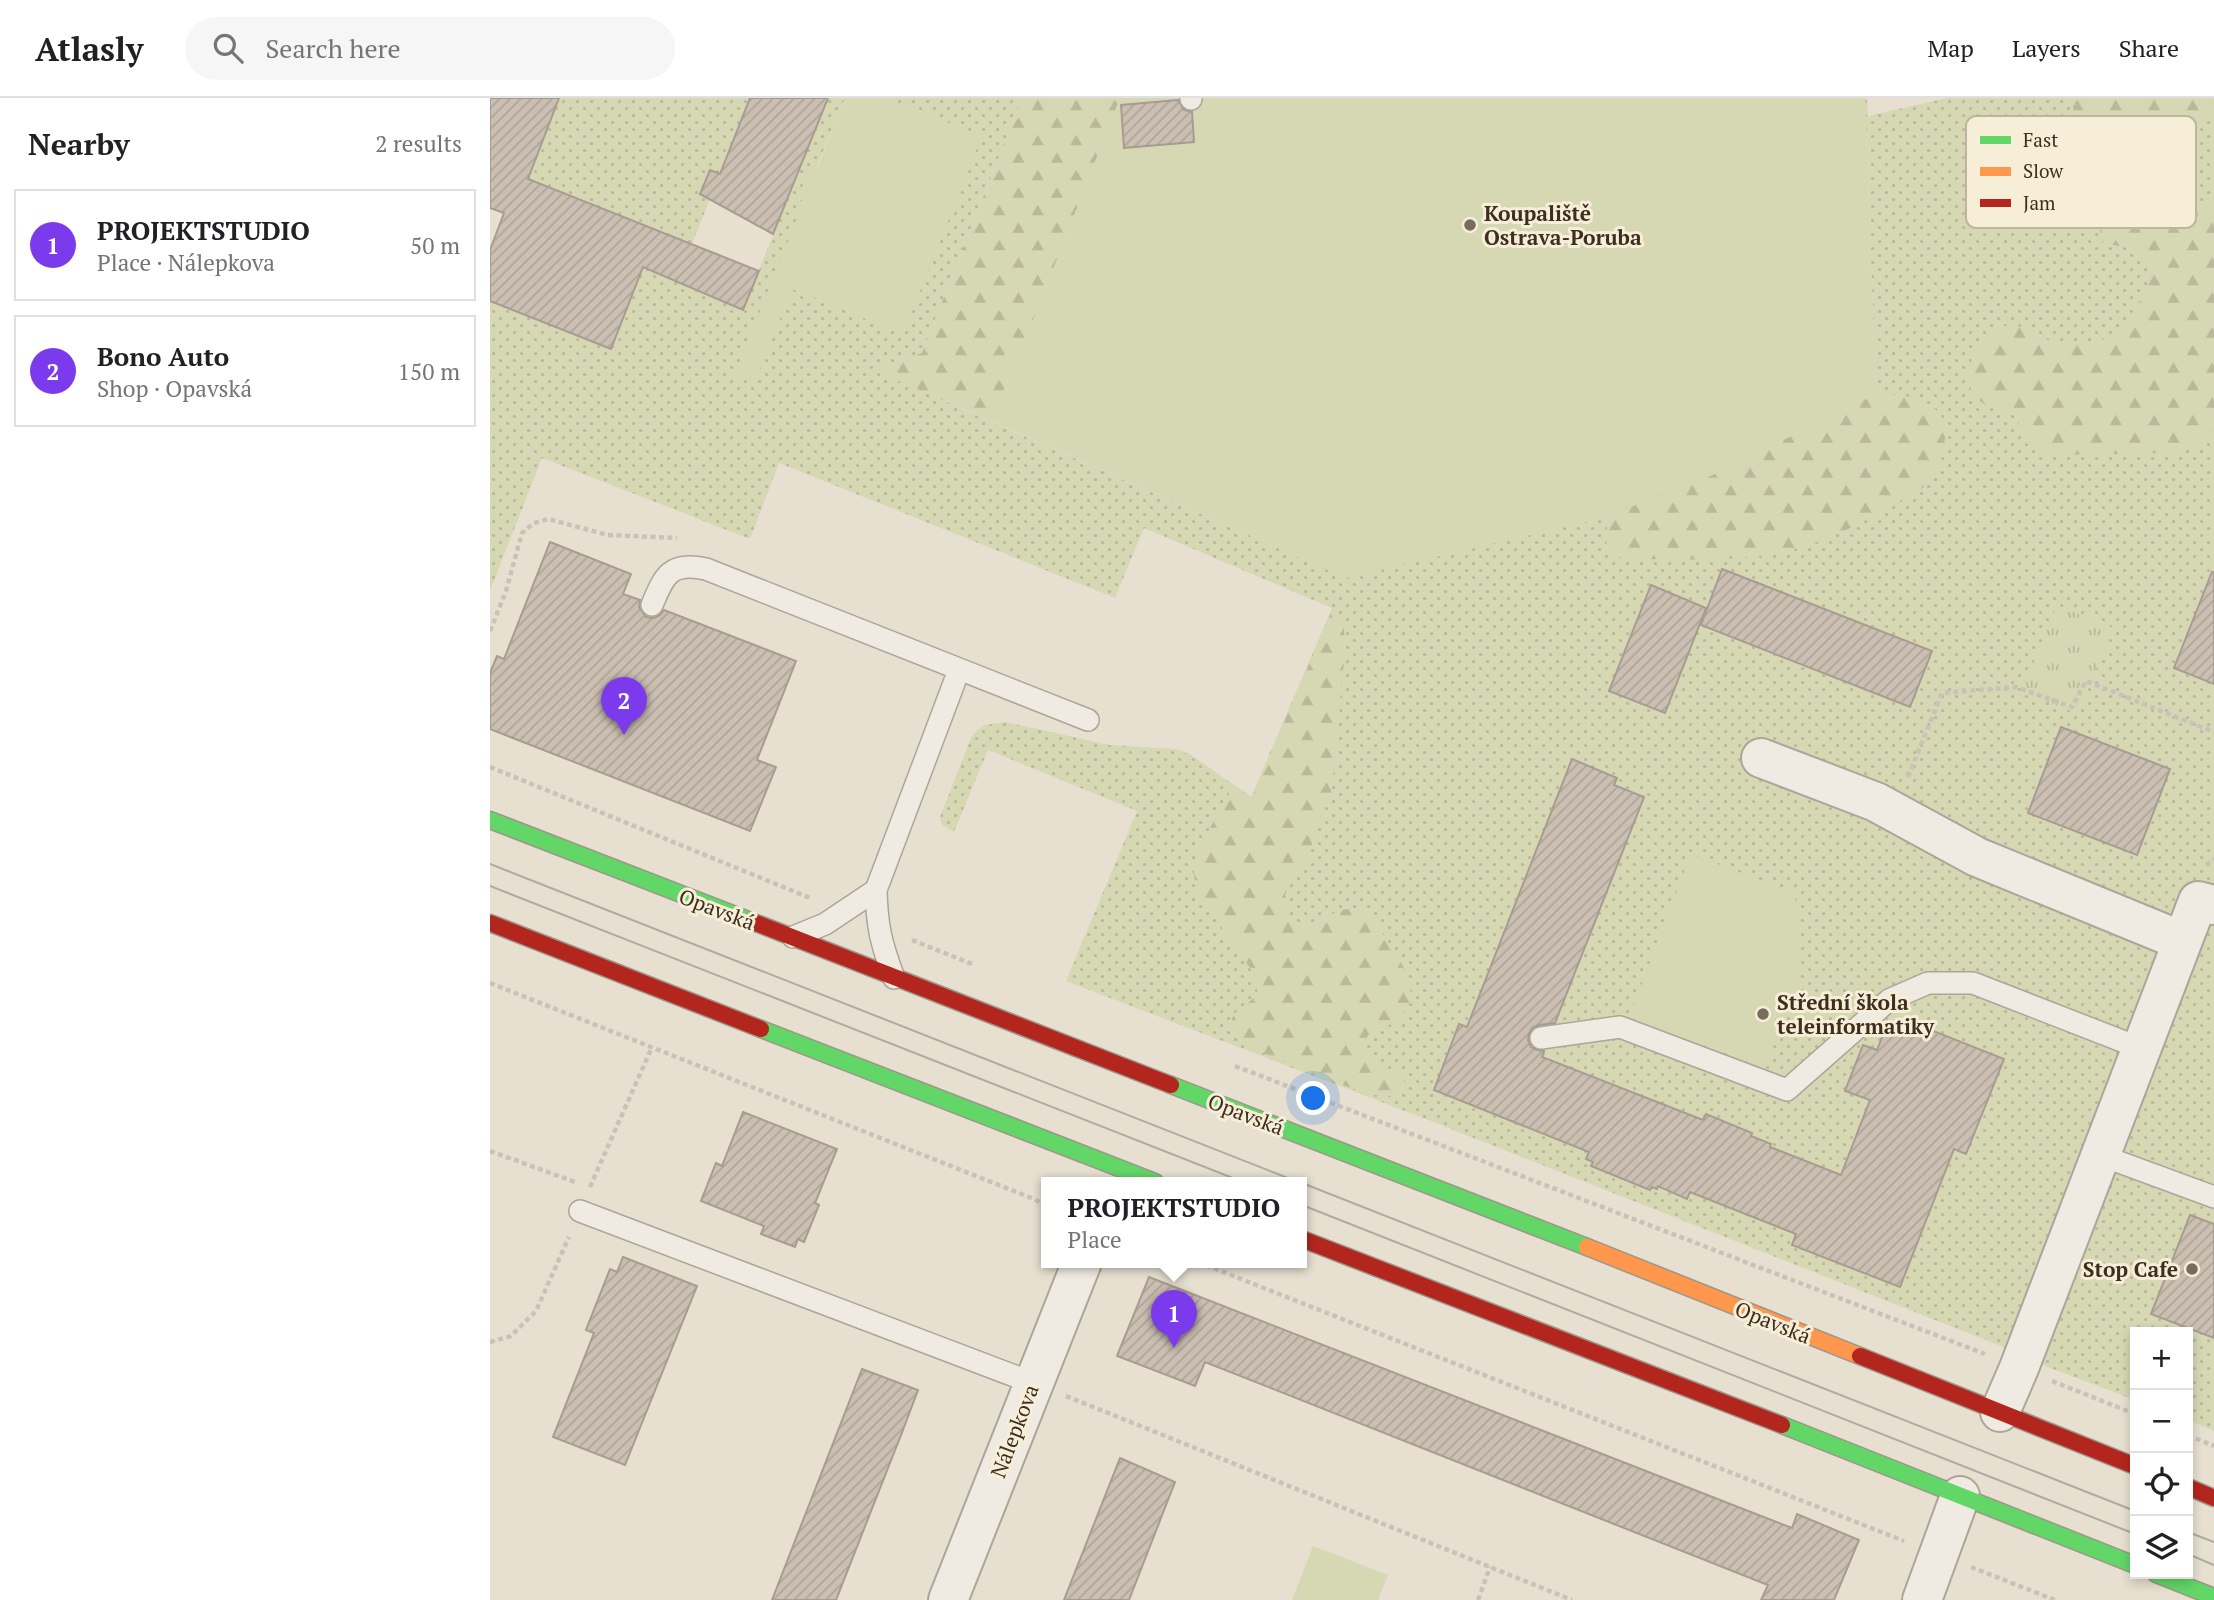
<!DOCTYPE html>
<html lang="en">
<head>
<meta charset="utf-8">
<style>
	:root { --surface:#fff; --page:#f6f6f6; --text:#202124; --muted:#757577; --line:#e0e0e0; --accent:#7c3aed }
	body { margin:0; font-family:"PT Serif",serif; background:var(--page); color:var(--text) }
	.controls { position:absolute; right:21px; bottom:21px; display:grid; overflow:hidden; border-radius:0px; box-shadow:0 4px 10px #0003 }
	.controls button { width:63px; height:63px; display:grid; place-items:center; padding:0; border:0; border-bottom:2px solid var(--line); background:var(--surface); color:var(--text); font:35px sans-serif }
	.you { position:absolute; left:824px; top:1001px; width:24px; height:24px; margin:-18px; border:5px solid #fff; border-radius:50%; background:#1a73e8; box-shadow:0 0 0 10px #1a73e833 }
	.badge { display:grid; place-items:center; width:46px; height:46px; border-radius:50%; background:var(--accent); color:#fff; font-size:23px; font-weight:700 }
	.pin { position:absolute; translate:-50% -58px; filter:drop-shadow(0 2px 4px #0008) }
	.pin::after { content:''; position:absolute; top:37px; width:24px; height:21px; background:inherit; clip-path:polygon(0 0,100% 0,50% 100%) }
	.popup { position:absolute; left:551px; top:1079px; width:266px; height:91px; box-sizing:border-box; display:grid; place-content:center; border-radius:0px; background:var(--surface); filter:drop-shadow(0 2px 5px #0005); font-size:23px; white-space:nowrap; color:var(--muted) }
	.popup b { font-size:26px; color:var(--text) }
	.popup::after { content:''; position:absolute; left:50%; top:100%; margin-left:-14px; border:14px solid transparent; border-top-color:var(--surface) }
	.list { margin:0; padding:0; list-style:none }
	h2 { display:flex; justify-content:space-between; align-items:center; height:91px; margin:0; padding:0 28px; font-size:30px }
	h2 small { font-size:23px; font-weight:400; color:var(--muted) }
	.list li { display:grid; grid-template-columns:46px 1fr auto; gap:21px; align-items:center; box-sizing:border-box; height:112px; margin:0 14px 14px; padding:0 14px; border:2px solid var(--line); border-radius:0px }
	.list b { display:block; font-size:26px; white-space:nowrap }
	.list p { margin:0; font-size:23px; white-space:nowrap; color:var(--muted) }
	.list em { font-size:23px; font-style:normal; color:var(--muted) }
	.icon { flex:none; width:38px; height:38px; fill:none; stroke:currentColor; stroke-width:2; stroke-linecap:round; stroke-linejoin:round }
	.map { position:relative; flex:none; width:1724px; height:1502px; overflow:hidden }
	header { display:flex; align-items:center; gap:42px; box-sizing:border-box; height:98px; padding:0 35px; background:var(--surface); border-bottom:2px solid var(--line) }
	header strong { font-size:33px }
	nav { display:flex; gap:38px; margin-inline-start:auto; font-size:24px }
	.search { width:490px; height:63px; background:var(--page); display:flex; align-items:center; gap:18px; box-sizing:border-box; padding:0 24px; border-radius:38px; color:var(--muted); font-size:26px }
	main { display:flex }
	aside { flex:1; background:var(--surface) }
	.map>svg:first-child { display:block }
	.grass { fill:url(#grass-dots) }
	.forest { fill:url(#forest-firs) }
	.park { fill:url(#park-tufts) }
	.garden { fill:#d6d7b3 }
	.building { fill:url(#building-hatch); stroke:#a89c90; stroke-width:2 }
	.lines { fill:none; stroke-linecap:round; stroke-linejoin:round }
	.lane-casing { stroke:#ada599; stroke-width:24 }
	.street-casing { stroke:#ada599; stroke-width:42 }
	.fast-casing { stroke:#9c958a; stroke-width:19 }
	.slow-casing { stroke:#9c958a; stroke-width:19 }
	.jam-casing { stroke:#9c958a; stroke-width:19 }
	.path { stroke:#c8c2b9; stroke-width:4.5; stroke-dasharray:5 3.5; stroke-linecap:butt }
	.lane { stroke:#efebe3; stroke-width:21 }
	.street { stroke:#efebe3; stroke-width:38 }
	.fast { stroke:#63d668; stroke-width:16 }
	.slow { stroke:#ff974d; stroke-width:16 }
	.jam { stroke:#b3261e; stroke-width:16 }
	.tram { stroke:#afaaa2; stroke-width:2 }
	.poi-dot { fill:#786c5e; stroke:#f7eed8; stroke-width:2.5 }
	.labels { text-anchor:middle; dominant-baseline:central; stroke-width:6; stroke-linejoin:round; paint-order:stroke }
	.poi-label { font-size:21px; font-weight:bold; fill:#3d2e20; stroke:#f7eed8; text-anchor:start }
	.street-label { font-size:21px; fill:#3d2e20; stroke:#f7eed8 }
	.key { fill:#f7eed8; stroke:#bfb4a1; stroke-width:2 }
	.key-label { font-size:19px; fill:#3d2e20 }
</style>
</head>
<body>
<header>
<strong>Atlasly</strong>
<div class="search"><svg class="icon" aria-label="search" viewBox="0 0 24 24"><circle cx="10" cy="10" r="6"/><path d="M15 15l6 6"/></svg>Search here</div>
<nav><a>Map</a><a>Layers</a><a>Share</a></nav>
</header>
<main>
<aside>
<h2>Nearby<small>2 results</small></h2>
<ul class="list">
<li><span class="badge">1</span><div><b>PROJEKTSTUDIO</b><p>Place · Nálepkova</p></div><em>50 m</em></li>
<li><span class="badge">2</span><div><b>Bono Auto</b><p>Shop · Opavská</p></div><em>150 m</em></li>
</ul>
</aside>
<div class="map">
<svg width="1724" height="1502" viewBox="0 0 1724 1502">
	<defs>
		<pattern id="grass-dots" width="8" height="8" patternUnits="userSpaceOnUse" patternTransform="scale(1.75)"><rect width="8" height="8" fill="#d6d7b3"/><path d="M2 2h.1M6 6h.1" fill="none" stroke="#b9b99a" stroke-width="1.8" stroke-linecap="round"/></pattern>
		<pattern id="forest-firs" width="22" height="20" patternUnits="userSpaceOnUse" patternTransform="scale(1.75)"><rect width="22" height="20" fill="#d6d7b3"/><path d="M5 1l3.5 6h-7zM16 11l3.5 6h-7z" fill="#b9b99a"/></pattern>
		<pattern id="park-tufts" width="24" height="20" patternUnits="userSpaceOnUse" patternTransform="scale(1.75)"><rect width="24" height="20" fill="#d6d7b3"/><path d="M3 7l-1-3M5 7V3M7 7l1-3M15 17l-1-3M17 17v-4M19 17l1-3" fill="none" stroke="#b9b99a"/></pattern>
		<pattern id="building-hatch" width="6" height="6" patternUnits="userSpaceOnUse" patternTransform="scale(1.75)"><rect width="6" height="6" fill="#cbbfb2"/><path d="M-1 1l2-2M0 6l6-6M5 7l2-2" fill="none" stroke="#afa499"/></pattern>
	</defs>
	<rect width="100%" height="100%" fill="#e7e0d1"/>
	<g class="grass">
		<polygon points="69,0 260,0 202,146 38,81"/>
		<polygon points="338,0 355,0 327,68 322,66 308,101 314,103 264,285 302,191 491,38 396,0 532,0 432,255 382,271 856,480 1214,381 1386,296 1375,0 1377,0 1378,18 1457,0 1724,0 1724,1333 1698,1322 1698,1234 1645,1234 1645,1302 1537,1261 1511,1248 933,1020 576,883 647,713 498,652 464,734 452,727 450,719 481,640 487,632 495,627 516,624 620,647 687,651 701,657 761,699 842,510 654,430 625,500 289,365 260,441 52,360 0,493 0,203 153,169 253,212"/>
	</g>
	<g class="forest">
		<polygon points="532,0 630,0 534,246 501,323 381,271 432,255"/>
		<path d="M 1581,0 L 1723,0 C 1724,39 1699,28 1676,38 C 1666,42 1657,50 1651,59 C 1651,101 1692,99 1724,107 L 1724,324 C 1715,345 1705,352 1682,355 L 1565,357 L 1551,353 L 1536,345 L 1526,317 C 1514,310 1499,313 1488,301 C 1466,278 1485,249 1506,234 C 1508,233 1514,229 1515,228 C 1530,224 1543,236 1556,241 C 1562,244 1570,244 1577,245 C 1590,247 1606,246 1618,239 C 1638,228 1656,194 1663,173 L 1649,152 L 1613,145 Z"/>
		<path d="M 1386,296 C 1408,296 1447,299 1455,326 C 1457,334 1454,345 1453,353 C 1451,362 1449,376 1442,383 C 1437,389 1426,393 1420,397 C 1389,416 1358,433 1324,445 C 1266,466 1200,461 1139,461 C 1111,456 1116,444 1118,419 L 1186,389 L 1214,381 Z"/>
		<path d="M 843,510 L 854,527 L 855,556 L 851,589 L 848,645 L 840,701 L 832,714 L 817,762 L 795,793 L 796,811 L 800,820 C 838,844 855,772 898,844 C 906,857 917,871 920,887 C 924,906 912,922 895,929 C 891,931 884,933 880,935 C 873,942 876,954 882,959 C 891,967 904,972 913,980 L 915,986 C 912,992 906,998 898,998 C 875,1000 798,964 773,955 C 759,947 742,938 742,920 L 746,914 L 764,900 L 767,894 L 767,885 L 760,870 L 706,793 L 703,768 L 711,746 L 744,687 L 762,699 Z"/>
	</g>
	<polygon class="park" points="1567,507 1623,530 1588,616 1532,593"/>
	<g class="garden">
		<polygon points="355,0 396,0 492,38 413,236 302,191 264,286 244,277 314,104 308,100 321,66 328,68"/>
		<polygon points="630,0 1375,0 1386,296 1214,381 1186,389 1118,419 856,480 501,323 534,246"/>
		<polygon points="1201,756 1305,795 1312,874 1275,970 1139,919"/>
		<polygon points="823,1448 898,1477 888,1502 802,1502"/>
	</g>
	<g class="building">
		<polygon points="0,0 69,0 38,81 269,173 253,212 153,169 121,251 0,203 0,152 14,115 0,110"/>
		<polygon points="260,0 338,0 283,136 210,96 220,72 230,76"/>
		<polygon points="688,2 694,12 702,14 704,44 634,50 631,7"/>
		<polygon points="60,444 141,476 133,496 150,502 149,509 156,519 164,520 170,517 174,512 306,563 267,662 286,669 260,733 0,631 0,575 7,558 14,561"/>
		<polygon points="1232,471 1442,553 1420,609 1211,527"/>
		<polygon points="1722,474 1724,474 1724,586 1684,570"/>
		<polygon points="1161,487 1216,510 1175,615 1119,593"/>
		<polygon points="1571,629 1680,671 1647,757 1538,715"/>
		<polygon points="1082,661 1127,680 1124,687 1154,699 1065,925 1049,927 1042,930 1039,936 1038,942 1041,949 1047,952 1054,953 1052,959 1213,1022 1216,1016 1262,1035 1261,1038 1281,1046 1280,1049 1351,1077 1380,1002 1355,993 1373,947 1387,952 1398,924 1438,940 1441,932 1514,961 1476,1056 1464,1051 1410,1189 1302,1147 1306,1136 1200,1094 1197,1101 1168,1088 1167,1091 1162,1089 1160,1092 1101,1068 1103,1064 1096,1061 1099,1054 944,992 969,926 977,929"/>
		<polygon points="253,1014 347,1051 325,1105 329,1107 314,1144 308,1141 305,1149 271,1136 274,1128 211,1103 226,1065 232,1068"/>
		<polygon points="1700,1117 1724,1126 1724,1240 1661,1216"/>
		<polygon points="133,1159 207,1188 135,1367 63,1339 104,1235 96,1232 120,1171 127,1174"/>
		<polygon points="659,1179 1302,1430 1307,1416 1369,1442 1344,1502 1271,1502 1278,1487 715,1264 705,1288 627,1258"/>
		<polygon points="372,1271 428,1292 413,1332 346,1502 282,1502"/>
		<polygon points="630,1360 685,1384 639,1502 574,1502"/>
	</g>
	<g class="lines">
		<g class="lane-casing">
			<g id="lane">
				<polyline points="701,1 701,0"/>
				<path d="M 162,507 C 174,478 180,463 216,471 L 598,622"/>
				<polyline points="303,839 335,826 386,792"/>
				<path d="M 404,880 C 391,845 387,829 386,792 L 469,572"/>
				<polyline points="1051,940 1130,929 1297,992 1399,902 1438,885 1483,885 1650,950"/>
				<polyline points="1610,1057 1724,1099"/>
				<polyline points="90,1113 543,1285"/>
			</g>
		</g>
		<g class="street-casing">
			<g id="street">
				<polyline points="1271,660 1386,704 1487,759 1692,843"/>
				<polyline points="1510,1314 1529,1270 1708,803 1724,807"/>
				<polyline points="458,1502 592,1164"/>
				<polyline points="1432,1502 1470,1398"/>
			</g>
		</g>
		<g class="fast-casing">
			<g id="fast">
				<polyline points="0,722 261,823"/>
				<polyline points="271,931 665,1084"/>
				<polyline points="681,987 1097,1149"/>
				<polyline points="1292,1327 1645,1467"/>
				<polyline points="1666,1476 1724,1499"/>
			</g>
		</g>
		<g class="slow-casing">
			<polyline id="slow" points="1097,1149 1370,1258"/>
		</g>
		<g class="jam-casing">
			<g id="jam">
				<polyline points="261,823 681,987"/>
				<polyline points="0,825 271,931"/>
				<polyline points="812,1141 1292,1327"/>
				<polyline points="1370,1258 1645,1368"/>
				<polyline points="1698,1389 1724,1400"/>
			</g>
		</g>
		<g class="path">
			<polyline points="0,533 16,493 32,435 44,425 58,421 118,437 187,440"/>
			<polyline points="0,669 320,800"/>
			<polyline points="1418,679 1452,595 1526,589 1582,609 1596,583 1724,634"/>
			<polyline points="1716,767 1724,761"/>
			<polyline points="422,842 482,866"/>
			<polyline points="0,885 544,1101 556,1108"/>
			<polyline points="745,968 1495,1256"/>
			<polyline points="0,1053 85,1084"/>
			<polyline points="100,1089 162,949"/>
			<polyline points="708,1164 1414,1443"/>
			<polyline points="0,1244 21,1238 46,1213 79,1139"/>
			<polyline points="1562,1283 1645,1316"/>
			<polyline points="576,1298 1082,1502"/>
			<polyline points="1698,1337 1724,1348"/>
			<polyline points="1481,1469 1565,1502"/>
			<polyline points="988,1502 1000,1469"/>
		</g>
		<use href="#lane" class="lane"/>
		<use href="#street" class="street"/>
		<use href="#fast" class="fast"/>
		<use href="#slow" class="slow"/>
		<use href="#jam" class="jam"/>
		<g class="tram">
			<polyline points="0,766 808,1084"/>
			<polyline points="0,788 753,1084"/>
			<polyline points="812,1085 1645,1413"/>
			<polyline points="812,1107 1645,1436"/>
			<polyline points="1698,1434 1724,1444"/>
			<polyline points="1698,1456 1724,1467"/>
		</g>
	</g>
	<g class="poi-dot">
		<circle cx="980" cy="127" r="7"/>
		<circle cx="1273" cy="916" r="7"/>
		<circle cx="1702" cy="1171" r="7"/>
	</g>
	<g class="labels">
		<g class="poi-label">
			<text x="994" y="115">Koupaliště<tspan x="994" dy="24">Ostrava-Poruba</tspan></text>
			<text x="1287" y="904">Střední škola<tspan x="1287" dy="24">teleinformatiky</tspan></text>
			<text x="1688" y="1171" text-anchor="end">Stop Cafe</text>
		</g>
		<g class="street-label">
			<text transform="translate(227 811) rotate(21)">Opavská</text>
			<text transform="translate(756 1016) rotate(21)">Opavská</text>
			<text transform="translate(1283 1224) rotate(22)">Opavská</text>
			<text transform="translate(524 1333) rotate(-69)">Nálepkova</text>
		</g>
	</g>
	<rect x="1476" y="18" width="230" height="112" rx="10" class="key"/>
	<rect x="1490" y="38" width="31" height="8" fill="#63d668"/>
	<rect x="1490" y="69" width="31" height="9" fill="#ff974d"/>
	<rect x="1490" y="101" width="31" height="8" fill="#b3261e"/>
	<g class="key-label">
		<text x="1533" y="49">Fast</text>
		<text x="1533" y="80">Slow</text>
		<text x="1533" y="112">Jam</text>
	</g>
</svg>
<div class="controls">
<button>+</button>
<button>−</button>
<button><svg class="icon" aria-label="locate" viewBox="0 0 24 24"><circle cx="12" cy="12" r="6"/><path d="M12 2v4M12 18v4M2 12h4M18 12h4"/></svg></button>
<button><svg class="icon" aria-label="layers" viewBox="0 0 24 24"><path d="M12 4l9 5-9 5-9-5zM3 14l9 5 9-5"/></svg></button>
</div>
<div class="you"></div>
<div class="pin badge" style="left:684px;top:1250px">1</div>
<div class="popup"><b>PROJEKTSTUDIO</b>Place</div>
<div class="pin badge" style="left:134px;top:637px">2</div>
</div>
</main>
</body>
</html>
